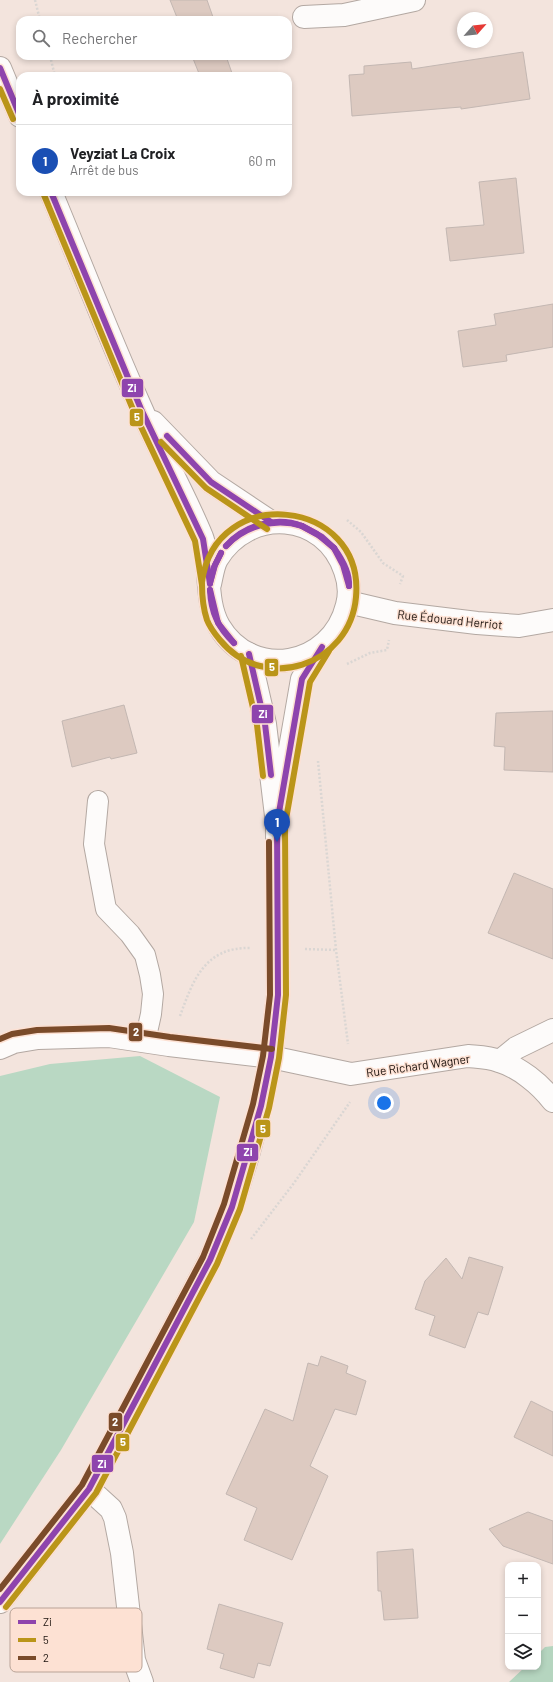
<!DOCTYPE html>
<html lang="fr">
<head>
<meta charset="utf-8">
<style>
	:root { --surface:#fff; --page:#f2f2f2; --text:#202124; --muted:#757577; --line:#e0e0e0; --accent:#665b55 }
	body { margin:0; font-family:Barlow,sans-serif; background:var(--page); color:var(--text) }
	.controls { position:absolute; right:12px; bottom:12px; display:grid; overflow:hidden; border-radius:8px; box-shadow:0 2px 6px #0003 }
	.controls button { width:36px; height:36px; display:grid; place-items:center; padding:0; border:0; border-bottom:1px solid var(--line); background:var(--surface); color:var(--text); font:20px sans-serif }
	.compass { position:absolute; left:457px; top:12px; width:36px; height:36px; border-radius:50%; background:var(--surface); box-shadow:0 2px 6px #0003; rotate:63deg }
	.you { position:absolute; left:384px; top:1103px; width:14px; height:14px; margin:-10px; border:3px solid #fff; border-radius:50%; background:#1a73e8; box-shadow:0 0 0 6px #1a73e833 }
	.badge { display:grid; place-items:center; width:26px; height:26px; border-radius:50%; background:var(--accent); color:#fff; font-size:13px; font-weight:700 }
	.pin { position:absolute; translate:-50% -33px; filter:drop-shadow(0 1px 2px #0008) }
	.pin::after { content:''; position:absolute; top:21px; width:14px; height:12px; background:inherit; clip-path:polygon(0 0,100% 0,50% 100%) }
	.list { margin:0; padding:0; list-style:none }
	h2 { display:flex; justify-content:space-between; align-items:center; height:52px; margin:0; padding:0 16px; font-size:17px }
	h2 small { font-size:13px; font-weight:400; color:var(--muted) }
	.list li { display:grid; grid-template-columns:26px 1fr auto; gap:12px; align-items:center; box-sizing:border-box; height:72px; padding:0 16px; border-top:1px solid var(--line) }
	.list b { display:block; font-size:15px; white-space:nowrap }
	.list p { margin:0; font-size:13px; white-space:nowrap; color:var(--muted) }
	.list em { font-size:13px; font-style:normal; color:var(--muted) }
	.icon { flex:none; width:22px; height:22px; fill:none; stroke:currentColor; stroke-width:2; stroke-linecap:round; stroke-linejoin:round }
	.map { position:relative; flex:none; width:553px; height:1682px; overflow:hidden }
	.search { position:absolute; background:var(--surface); box-shadow:0 2px 6px #0003; left:16px; top:16px; width:276px; height:44px; display:flex; align-items:center; gap:10px; box-sizing:border-box; padding:0 14px; border-radius:12px; color:var(--muted); font-size:15px }
	.panel { position:absolute; background:var(--surface); box-shadow:0 2px 6px #0003; left:16px; top:72px; width:276px; height:124px; border-radius:12px }
	.map>svg:first-child { display:block }
	.green { fill:#b9d8c3 }
	.forest { fill:#b5d5bf }
	.building { fill:#ddcac1; stroke:#c3b7b2 }
	.lines { fill:none; stroke-linecap:round; stroke-linejoin:round }
	.lane-casing { stroke:#b3a8a2; stroke-width:22 }
	.street-casing { stroke:#b3a8a2; stroke-width:24 }
	.secondary-casing { stroke:#b3a8a2; stroke-width:24 }
	.path { stroke:#dad6d3; stroke-width:2.5; stroke-dasharray:2 2; stroke-linecap:butt }
	.lane { stroke:#fdfbfa; stroke-width:20 }
	.street { stroke:#fdfbfa; stroke-width:22 }
	.secondary { stroke:#fdfbfa; stroke-width:22 }
	.bus-1-casing { stroke:#fde1d3; stroke-width:9 }
	.bus-2-casing { stroke:#fde1d3; stroke-width:9 }
	.bus-3-casing { stroke:#fde1d3; stroke-width:9 }
	.bus-1 { stroke:#8e44ad; stroke-width:6 }
	.bus-2 { stroke:#ba9519; stroke-width:6 }
	.bus-3 { stroke:#7a4b2a; stroke-width:6 }
	.labels { text-anchor:middle; dominant-baseline:central; stroke-width:3; stroke-linejoin:round; paint-order:stroke }
	.street-label { font-size:12px; fill:#1a110c; stroke:#fde1d3 }
	.key { fill:#fde1d3; stroke:#b9a397; stroke-width:1 }
	.key-label { font-size:11px; fill:#1a110c }
	.line-badge { stroke:#fde1d3; stroke-width:1.5 }
	.badge-label { font-size:11px; text-anchor:middle; font-weight:bold; fill:#fff }
</style>
</head>
<body>
<div class="map">
<svg width="553" height="1682" viewBox="0 0 553 1682">
	<rect width="100%" height="100%" fill="#f3e4dd"/>
	<polygon class="green" points="140,1056 220,1097 194,1222 61,1450 0,1544 0,1076 50,1064"/>
	<polygon class="forest" points="553,1646 553,1682 509,1682 525,1667 538,1667 538,1654 545,1647"/>
	<g class="building">
		<polygon points="170,0 207,0 214,20 178,20"/>
		<polygon points="523,52 530,99 461,109 461,107 352,116 349,75 364,74 364,66 411,62 412,69"/>
		<polygon points="192,56 226,56 233,76 200,76"/>
		<polygon points="516,178 524,253 450,261 446,228 484,225 479,182"/>
		<polygon points="553,304 553,347 506,355 507,361 463,367 458,331 496,325 494,314"/>
		<polygon points="124,705 137,753 111,759 110,757 72,767 62,721"/>
		<polygon points="553,711 553,772 504,770 505,747 494,746 496,713"/>
		<polygon points="514,873 553,889 553,959 488,933"/>
		<polygon points="469,1257 503,1267 488,1315 478,1312 465,1348 429,1335 435,1316 415,1309 425,1281 446,1258 462,1279"/>
		<polygon points="321,1356 348,1366 346,1373 366,1381 356,1415 335,1409 310,1466 328,1476 292,1560 244,1540 257,1508 226,1494 265,1409 293,1421 308,1363 318,1366"/>
		<polygon points="531,1401 553,1412 553,1456 514,1437"/>
		<polygon points="528,1512 553,1521 553,1564 503,1546 489,1529"/>
		<polygon points="413,1549 418,1618 384,1620 381,1591 378,1591 377,1552"/>
		<polygon points="219,1604 283,1623 270,1666 258,1663 254,1678 220,1668 224,1654 207,1649"/>
	</g>
	<g class="lines">
		<g class="lane-casing">
			<polyline id="lane" points="98,801 94,844 106,909 130,934 145,955 150,975 153,994 151,1014 145,1041"/>
		</g>
		<g class="street-casing">
			<g id="street">
				<polyline points="304,17 344,15 414,0"/>
				<path d="M 271,1057 L 351,1074 L 468,1056 C 479,1057 489,1057 499,1061 C 519,1067 540,1084 553,1101"/>
				<polyline points="500,1061 516,1048 553,1030"/>
				<polyline points="89,1489 111,1509 115,1518 122,1553 134,1660 142,1682"/>
			</g>
		</g>
		<g class="secondary-casing">
			<g id="secondary">
				<polyline points="0,68 20,116"/>
				<path d="M 51,192 C 81,264 109,337 141,408 C 160,452 184,493 202,537 C 212,564 204,600 219,626 C 252,682 332,667 347,605 C 350,594 349,582 345,571 C 325,511 249,506 217,559 C 213,566 212,576 210,584"/>
				<polyline points="153,422 211,482 271,522"/>
				<polyline points="348,602 395,613 477,623 519,626 553,620"/>
				<polyline points="281,800 302,679 322,647"/>
				<polyline points="0,1048 14,1042 38,1038 109,1036 169,1045 271,1057"/>
				<polyline points="0,1602 89,1489 210,1260 232,1207 248,1155 261,1106 271,1057 278,995 277,824 265,724 249,654"/>
			</g>
		</g>
		<g class="path">
			<polyline points="35,0 40,20"/>
			<polyline points="50,56 55,76"/>
			<polyline points="347,520 361,532 383,563 403,576 400,584"/>
			<polyline points="347,664 370,653 387,650 389,640"/>
			<polyline points="318,761 336,950 348,1044"/>
			<polyline points="305,949 336,950"/>
			<path d="M 180,1016 C 193,980 205,947 250,948"/>
			<polyline points="251,1239 294,1183 350,1102"/>
		</g>
		<use href="#lane" class="lane"/>
		<use href="#street" class="street"/>
		<use href="#secondary" class="secondary"/>
		<g class="bus-1-casing">
			<g id="bus-1">
				<polyline points="0,68 20,116"/>
				<polyline points="51,192 141,409 203,539 210,584"/>
				<polyline points="167,436 211,482 271,522"/>
				<polyline points="302,526 322,537 334,548"/>
				<polyline points="302,526 317,534 334,548"/>
				<path d="M 226,546 C 244,525 276,516 302,526"/>
				<path d="M 226,546 C 245,526 275,517 302,526"/>
				<path d="M 334,548 C 342,559 350,572 349,586"/>
				<polyline points="334,548 343,565 349,586"/>
				<polyline points="210,583 214,567 221,553"/>
				<polyline points="210,583 215,565 221,553"/>
				<polyline points="210,590 218,623 234,643"/>
				<path d="M 210,590 C 211,612 218,628 234,643"/>
				<polyline points="249,654 265,724 271,775"/>
				<polyline points="0,1602 89,1489 210,1260 232,1207 261,1106 271,1057 278,995 277,824 302,679 322,647"/>
			</g>
		</g>
		<g class="bus-2-casing">
			<g id="bus-2">
				<polyline points="0,89 13,119"/>
				<polyline points="44,195 134,412 195,541 202,585"/>
				<polyline points="161,442 206,488 267,529"/>
				<path d="M 202,584 C 202,596 203,608 207,620 C 210,628 215,634 220,640 C 264,694 350,666 356,597 C 365,498 215,482 202,582"/>
				<polyline points="241,656 257,725 263,776"/>
				<polyline points="6,1607 96,1493 217,1264 240,1209 269,1108 279,1058 286,995 285,825 310,682 329,651"/>
			</g>
		</g>
		<g class="bus-3-casing">
			<g id="bus-3">
				<polyline points="0,1039 12,1034 37,1030 109,1028 170,1037 272,1049"/>
				<polyline points="0,1589 82,1485 203,1257 224,1204 253,1104 263,1056 270,995 269,842"/>
			</g>
		</g>
		<use href="#bus-1" class="bus-1"/>
		<use href="#bus-2" class="bus-2"/>
		<use href="#bus-3" class="bus-3"/>
	</g>
	<g class="labels">
		<g class="street-label">
			<text transform="translate(450 619) rotate(6)">Rue Édouard Herriot</text>
			<text transform="translate(418 1065) rotate(-8)">Rue Richard Wagner</text>
		</g>
	</g>
	<rect x="10" y="1608" width="132" height="64" rx="6" class="key"/>
	<rect x="18" y="1620" width="18" height="4" fill="#8e44ad"/>
	<rect x="18" y="1638" width="18" height="4" fill="#ba9519"/>
	<rect x="18" y="1656" width="18" height="4" fill="#7a4b2a"/>
	<g class="key-label">
		<text x="43" y="1626">Zi</text>
		<text x="43" y="1644">5</text>
		<text x="43" y="1662">2</text>
	</g>
	<g class="line-badge">
		<rect x="121" y="378" width="23" height="20" rx="4" fill="#8e44ad"/>
		<rect x="129" y="408" width="15" height="19" rx="4" fill="#ba9519"/>
		<rect x="264" y="658" width="15" height="19" rx="4" fill="#ba9519"/>
		<rect x="251" y="704" width="23" height="20" rx="4" fill="#8e44ad"/>
		<rect x="128" y="1022" width="15" height="20" rx="4" fill="#7a4b2a"/>
		<rect x="255" y="1119" width="16" height="19" rx="4" fill="#ba9519"/>
		<rect x="236" y="1143" width="23" height="19" rx="4" fill="#8e44ad"/>
		<rect x="108" y="1412" width="15" height="20" rx="4" fill="#7a4b2a"/>
		<rect x="115" y="1433" width="15" height="19" rx="4" fill="#ba9519"/>
		<rect x="91" y="1454" width="23" height="19" rx="4" fill="#8e44ad"/>
	</g>
	<g class="badge-label">
		<text x="132" y="392">Zi</text>
		<text x="137" y="421">5</text>
		<text x="272" y="671">5</text>
		<text x="263" y="718">Zi</text>
		<text x="136" y="1036">2</text>
		<text x="263" y="1133">5</text>
		<text x="248" y="1156">Zi</text>
		<text x="115" y="1426">2</text>
		<text x="123" y="1446">5</text>
		<text x="102" y="1468">Zi</text>
	</g>
</svg>
<div class="controls">
<button>+</button>
<button>−</button>
<button><svg class="icon" aria-label="layers" viewBox="0 0 24 24"><path d="M12 4l9 5-9 5-9-5zM3 14l9 5 9-5"/></svg></button>
</div>
<svg class="compass" viewBox="-18 -18 36 36"><path d="M0-13l5 13h-10z" fill="#e53935"/><path d="M0 13l5-13h-10z" fill="#757577"/></svg>
<div class="you"></div>
<div class="pin badge" style="left:277px;top:842px;background:#1a4fb4">1</div>
<div class="search"><svg class="icon" aria-label="search" viewBox="0 0 24 24"><circle cx="10" cy="10" r="6"/><path d="M15 15l6 6"/></svg>Rechercher</div>
<section class="panel">
<h2>À proximité<small></small></h2>
<ul class="list">
<li><span class="badge" style="background:#1a4fb4">1</span><div><b>Veyziat La Croix</b><p>Arrêt de bus</p></div><em>60 m</em></li>
</ul>
</section>
</div>
</body>
</html>
